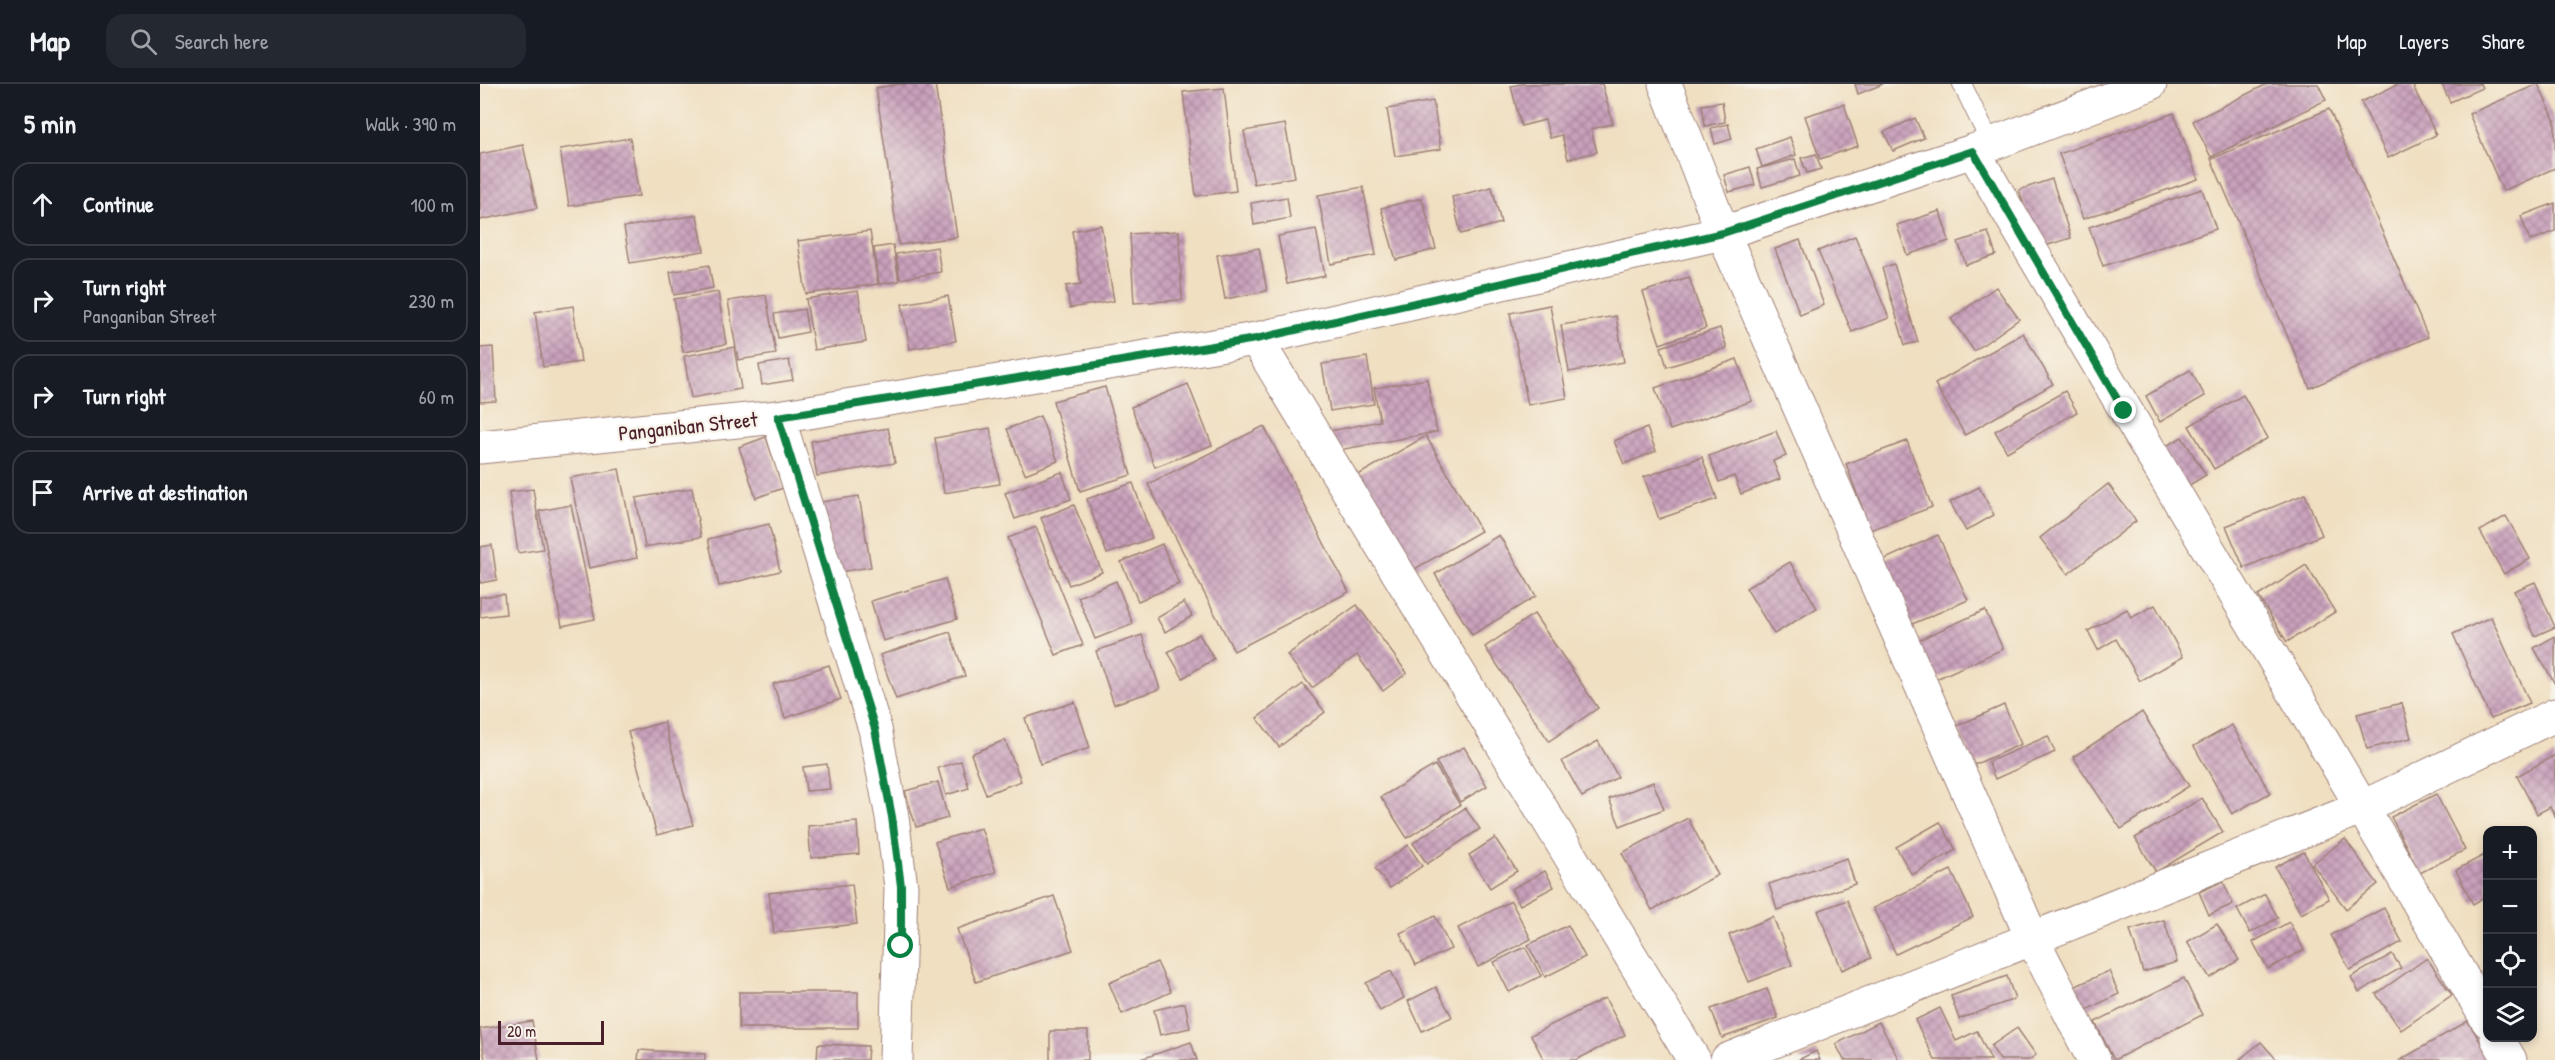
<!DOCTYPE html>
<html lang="en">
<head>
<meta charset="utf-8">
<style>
	:root { --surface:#171b24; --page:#242831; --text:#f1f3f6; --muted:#9ea1a6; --line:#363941 }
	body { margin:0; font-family:"Patrick Hand",sans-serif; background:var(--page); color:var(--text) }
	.controls { position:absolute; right:18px; bottom:18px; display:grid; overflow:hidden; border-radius:12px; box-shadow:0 3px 9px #0003 }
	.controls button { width:54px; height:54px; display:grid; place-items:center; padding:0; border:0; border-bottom:2px solid var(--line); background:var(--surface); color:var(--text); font:30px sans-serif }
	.scale { position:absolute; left:18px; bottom:15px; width:106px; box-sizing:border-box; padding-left:6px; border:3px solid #4a1f2b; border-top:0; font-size:16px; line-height:21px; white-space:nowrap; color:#4a1f2b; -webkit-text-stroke:4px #f7f3e8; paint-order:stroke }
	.stop { position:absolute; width:18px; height:18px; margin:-14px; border:4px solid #0b8043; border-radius:50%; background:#fff }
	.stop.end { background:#0b8043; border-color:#fff; box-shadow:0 2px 6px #0008 }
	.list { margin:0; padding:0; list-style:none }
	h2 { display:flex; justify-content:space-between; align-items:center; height:78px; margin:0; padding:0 24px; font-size:26px }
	h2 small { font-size:20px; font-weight:400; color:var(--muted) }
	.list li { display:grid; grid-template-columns:39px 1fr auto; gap:18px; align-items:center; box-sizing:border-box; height:84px; margin:0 12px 12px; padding:0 12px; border:2px solid var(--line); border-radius:18px }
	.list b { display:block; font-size:22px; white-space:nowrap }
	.list p { margin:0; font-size:20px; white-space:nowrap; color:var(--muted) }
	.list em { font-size:20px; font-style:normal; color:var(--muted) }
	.icon { flex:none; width:33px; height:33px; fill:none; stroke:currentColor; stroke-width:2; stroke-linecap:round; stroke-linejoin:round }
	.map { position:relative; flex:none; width:2075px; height:976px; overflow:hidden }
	header { display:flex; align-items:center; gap:36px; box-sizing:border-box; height:84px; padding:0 30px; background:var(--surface); border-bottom:2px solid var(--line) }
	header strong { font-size:28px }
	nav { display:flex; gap:33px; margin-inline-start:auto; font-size:21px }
	.search { width:420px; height:54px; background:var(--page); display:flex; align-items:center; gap:15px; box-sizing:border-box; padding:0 21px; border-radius:18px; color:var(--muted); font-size:22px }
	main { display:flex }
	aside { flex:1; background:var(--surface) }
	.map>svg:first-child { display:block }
	.building { fill:url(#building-cross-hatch) }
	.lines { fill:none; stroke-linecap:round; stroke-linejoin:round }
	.lane-casing { stroke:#9d7f76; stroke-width:20 }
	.street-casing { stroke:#9d7f76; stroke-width:35 }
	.secondary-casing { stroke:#9d7f76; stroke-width:35 }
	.lane { stroke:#fff; stroke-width:18 }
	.street { stroke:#fff; stroke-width:33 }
	.secondary { stroke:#fff; stroke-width:33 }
	.route { stroke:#0b8043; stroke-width:8 }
	.labels { text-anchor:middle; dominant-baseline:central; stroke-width:4.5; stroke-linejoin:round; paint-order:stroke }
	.street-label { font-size:21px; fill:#4a1f2b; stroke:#f7f3e8 }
</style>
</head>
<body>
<header>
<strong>Map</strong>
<div class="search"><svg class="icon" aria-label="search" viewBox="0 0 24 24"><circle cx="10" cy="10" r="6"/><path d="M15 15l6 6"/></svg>Search here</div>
<nav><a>Map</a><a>Layers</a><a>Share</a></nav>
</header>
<main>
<aside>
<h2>5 min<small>Walk · 390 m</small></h2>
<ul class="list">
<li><svg class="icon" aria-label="ahead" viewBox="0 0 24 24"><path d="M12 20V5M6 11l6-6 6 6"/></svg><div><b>Continue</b></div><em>100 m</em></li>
<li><svg class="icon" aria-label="right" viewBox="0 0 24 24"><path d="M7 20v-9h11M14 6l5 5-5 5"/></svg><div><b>Turn right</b><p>Panganiban Street</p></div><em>230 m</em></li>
<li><svg class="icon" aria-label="right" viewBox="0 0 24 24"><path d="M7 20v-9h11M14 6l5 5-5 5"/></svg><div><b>Turn right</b></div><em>60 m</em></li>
<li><svg class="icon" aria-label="arrive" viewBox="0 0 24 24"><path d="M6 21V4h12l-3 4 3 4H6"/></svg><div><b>Arrive at destination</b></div></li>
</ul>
</aside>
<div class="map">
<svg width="2075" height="976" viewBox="0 0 2075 976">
	<defs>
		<pattern id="building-cross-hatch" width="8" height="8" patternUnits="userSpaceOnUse" patternTransform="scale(1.5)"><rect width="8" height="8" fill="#c9a1bc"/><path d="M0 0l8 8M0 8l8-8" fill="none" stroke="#a58399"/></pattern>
	</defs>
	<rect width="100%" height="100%" fill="#f7f3e8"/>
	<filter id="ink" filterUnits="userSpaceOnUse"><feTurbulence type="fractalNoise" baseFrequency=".0167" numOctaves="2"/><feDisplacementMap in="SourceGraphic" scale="12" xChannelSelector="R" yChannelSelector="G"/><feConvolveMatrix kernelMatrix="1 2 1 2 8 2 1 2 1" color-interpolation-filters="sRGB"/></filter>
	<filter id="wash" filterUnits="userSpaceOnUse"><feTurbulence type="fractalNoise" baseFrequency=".008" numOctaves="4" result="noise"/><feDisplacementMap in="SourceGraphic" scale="24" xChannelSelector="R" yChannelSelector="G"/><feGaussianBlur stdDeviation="1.35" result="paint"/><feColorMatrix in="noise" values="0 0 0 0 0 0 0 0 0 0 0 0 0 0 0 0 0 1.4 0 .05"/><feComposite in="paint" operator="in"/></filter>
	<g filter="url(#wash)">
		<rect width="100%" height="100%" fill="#f0dfc1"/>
		<g id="blocks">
			<g class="building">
				<polygon points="422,0 455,0 477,153 419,161 396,4"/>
				<polygon points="1041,0 1122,0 1133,40 1111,45 1117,68 1088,75 1082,51 1070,54 1065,36 1041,42 1031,2"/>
				<polygon points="1375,0 1403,0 1378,10"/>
				<polygon points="1787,0 1838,0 1846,16 1731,73 1713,37"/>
				<polygon points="1918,0 1932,0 1956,51 1908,74 1881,18"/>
				<polygon points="1962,0 2000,0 2002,4 1970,18"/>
				<polygon points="2058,0 2075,37 2075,84 2023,107 1989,30"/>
				<polygon points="744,4 756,107 716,112 703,8"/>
				<polygon points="953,17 961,65 915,72 907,25"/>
				<polygon points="1242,18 1245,38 1225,42 1222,21"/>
				<polygon points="1364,20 1378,62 1340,75 1325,32"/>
				<polygon points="1849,25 1948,253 1830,304 1731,75"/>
				<polygon points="1694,29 1718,95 1603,135 1579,70"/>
				<polygon points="1435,34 1444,54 1413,67 1404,48"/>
				<polygon points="805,40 815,93 774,100 764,47"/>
				<polygon points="1248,40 1252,55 1235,60 1231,44"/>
				<polygon points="1310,53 1316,71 1282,83 1276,65"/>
				<polygon points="150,54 159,112 89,122 80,65"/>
				<polygon points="43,61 57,124 0,136 0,70"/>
				<polygon points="1336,70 1341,85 1327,89 1321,74"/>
				<polygon points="1315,75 1320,92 1282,103 1277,85"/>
				<polygon points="1270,83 1275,101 1249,108 1244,91"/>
				<polygon points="1572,95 1591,154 1558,164 1539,106"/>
				<polygon points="883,103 896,171 851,180 838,111"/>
				<polygon points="1012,103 1021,139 981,150 972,113"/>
				<polygon points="1722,105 1736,145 1623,182 1609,143"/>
				<polygon points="807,113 810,134 774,141 771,119"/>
				<polygon points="942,114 956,165 916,176 901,124"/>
				<polygon points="2075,119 2075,147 2050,157 2041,132"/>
				<polygon points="1460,127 1469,157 1427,171 1417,141"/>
				<polygon points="217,131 224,167 150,179 144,143"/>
				<polygon points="621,141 634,217 590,224 586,202 601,200 592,147"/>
				<polygon points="836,145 845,192 807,200 798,152"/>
				<polygon points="390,147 398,200 326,210 318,157"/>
				<polygon points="699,147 702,216 654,219 650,150"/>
				<polygon points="1508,148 1516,171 1486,181 1478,158"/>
				<polygon points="1375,152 1409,234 1372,248 1338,167"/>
				<polygon points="1320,156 1344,221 1320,231 1295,165"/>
				<polygon points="413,161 419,197 399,200 394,164"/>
				<polygon points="457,163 461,188 420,195 416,170"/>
				<polygon points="779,164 787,207 745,215 737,171"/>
				<polygon points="1414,180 1438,258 1425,261 1402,184"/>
				<polygon points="229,181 233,204 194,211 190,188"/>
				<polygon points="1209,193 1226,244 1180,260 1163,208"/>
				<polygon points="1516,203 1539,235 1494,267 1471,235"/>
				<polygon points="378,207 386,258 334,266 326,215"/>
				<polygon points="238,208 246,260 203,268 194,215"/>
				<polygon points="286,211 296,270 258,276 248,217"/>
				<polygon points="468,212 476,257 430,265 422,220"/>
				<polygon points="1070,221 1087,314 1048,321 1030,229"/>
				<polygon points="93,222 101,278 63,283 55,228"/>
				<polygon points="324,225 328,248 298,254 294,230"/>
				<polygon points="1136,232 1144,278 1089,288 1081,241"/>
				<polygon points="1240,244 1247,264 1187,283 1181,263"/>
				<polygon points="1543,249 1573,300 1485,351 1455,300"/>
				<polygon points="13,263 16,317 0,318 0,264"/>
				<polygon points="254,263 261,305 211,314 204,272"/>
				<polygon points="887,273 894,320 850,327 842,280"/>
				<polygon points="1257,275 1272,317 1190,346 1175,304"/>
				<polygon points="309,276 313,296 282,301 279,281"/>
				<polygon points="1710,286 1725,312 1680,338 1666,312"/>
				<polygon points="947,295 957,348 854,367 850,347 900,337 894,304"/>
				<polygon points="708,300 732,361 675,383 651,323"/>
				<polygon points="625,303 651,391 600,407 573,317"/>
				<polygon points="1585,307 1597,328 1527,368 1515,347"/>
				<polygon points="1763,311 1788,354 1734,385 1709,342"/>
				<polygon points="560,332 578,377 545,390 527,345"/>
				<polygon points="784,342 869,508 754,567 668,400"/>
				<polygon points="408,344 415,379 337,392 331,357"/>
				<polygon points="510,344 520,400 464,409 455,354"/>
				<polygon points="1167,344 1176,367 1144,380 1134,357"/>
				<polygon points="1296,347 1306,372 1293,377 1300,395 1261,410 1254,392 1239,398 1229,372"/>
				<polygon points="946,352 1001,447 933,486 878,391"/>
				<polygon points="286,353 303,404 276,414 259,363"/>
				<polygon points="1702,353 1726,391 1703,405 1679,366"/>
				<polygon points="1427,357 1452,423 1390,446 1366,380"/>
				<polygon points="1222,373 1237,415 1179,435 1164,393"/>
				<polygon points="139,385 157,474 109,484 90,394"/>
				<polygon points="582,388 591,415 535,435 525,409"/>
				<polygon points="653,399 672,454 627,470 607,415"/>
				<polygon points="1628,400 1656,437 1588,490 1560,454"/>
				<polygon points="1499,403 1514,431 1486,447 1470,418"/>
				<polygon points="212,404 221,453 165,463 156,414"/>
				<polygon points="53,405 63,465 38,469 29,408"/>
				<polygon points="1825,410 1842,451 1764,484 1746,442"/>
				<polygon points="379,412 391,483 353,489 341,418"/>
				<polygon points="91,421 115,535 82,542 59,427"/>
				<polygon points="594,421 622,488 589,501 561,434"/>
				<polygon points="2026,432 2050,475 2024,490 2000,447"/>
				<polygon points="289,440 300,487 239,502 228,455"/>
				<polygon points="556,443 603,561 576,571 528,454"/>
				<polygon points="1019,451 1056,512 992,551 955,490"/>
				<polygon points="1458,451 1488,516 1430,541 1401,477"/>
				<polygon points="682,460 699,500 658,517 641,478"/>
				<polygon points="12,461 17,496 0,499 0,463"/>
				<polygon points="1310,478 1337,524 1294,550 1266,504"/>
				<polygon points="1826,481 1855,528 1807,558 1778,512"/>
				<polygon points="465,495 477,535 403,557 391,517"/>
				<polygon points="636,497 653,540 615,555 598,513"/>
				<polygon points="2055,498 2075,543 2055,552 2034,507"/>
				<polygon points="24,510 26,530 0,533 0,513"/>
				<polygon points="704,518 712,532 685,548 677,534"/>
				<polygon points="877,521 927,589 903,607 877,571 832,604 807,571"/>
				<polygon points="1675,521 1703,573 1660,597 1636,555 1618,566 1608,547 1647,525 1651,534"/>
				<polygon points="1505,526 1523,565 1454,596 1436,557"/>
				<polygon points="1054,530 1118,624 1069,657 1005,563"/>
				<polygon points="2011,533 2050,619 2011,635 1973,550"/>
				<polygon points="470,548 485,592 416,615 400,571"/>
				<polygon points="719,550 734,575 703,594 688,568"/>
				<polygon points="662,551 680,605 634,620 616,567"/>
				<polygon points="2075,552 2075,600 2054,564"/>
				<polygon points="349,581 361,615 305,634 293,600"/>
				<polygon points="823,600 845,628 799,663 777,634"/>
				<polygon points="595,618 610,664 560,680 545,634"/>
				<polygon points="1922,619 1931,654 1887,665 1877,630"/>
				<polygon points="1524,621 1541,660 1494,681 1477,642"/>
				<polygon points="1662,628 1709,702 1641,745 1593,673"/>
				<polygon points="184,638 213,741 177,751 148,648"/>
				<polygon points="1752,641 1790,709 1752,730 1714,662"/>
				<polygon points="1568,652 1575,668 1515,695 1508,678"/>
				<polygon points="525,656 541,697 506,710 491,670"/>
				<polygon points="1118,657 1138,693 1102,713 1082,677"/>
				<polygon points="984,663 1007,702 980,718 956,678"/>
				<polygon points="2075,671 2075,732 2070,723 2057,730 2037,692"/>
				<polygon points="481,677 489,704 466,711 458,684"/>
				<polygon points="347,680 350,705 326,707 323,683"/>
				<polygon points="955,681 980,721 927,754 901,713"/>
				<polygon points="458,698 468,734 436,743 425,707"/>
				<polygon points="1173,698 1184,725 1140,742 1129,715"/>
				<polygon points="1956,710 1985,766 1940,789 1911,733"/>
				<polygon points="1722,714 1743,748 1676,788 1655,754"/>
				<polygon points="985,724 1000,745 947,780 933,759"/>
				<polygon points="1208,734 1238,791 1172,826 1142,769"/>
				<polygon points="377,738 379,770 331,774 328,742"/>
				<polygon points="1460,738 1476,766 1432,791 1416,763"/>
				<polygon points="501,744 516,788 470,803 455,758"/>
				<polygon points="1015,754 1037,787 1010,804 989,771"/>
				<polygon points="1865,755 1898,800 1866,825 1832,780"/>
				<polygon points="928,761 942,782 910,804 895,784"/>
				<polygon points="1824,768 1849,815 1821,830 1795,783"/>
				<polygon points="2008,769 2008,812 1993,820 1976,786"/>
				<polygon points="1367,774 1375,800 1297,826 1289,800"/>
				<polygon points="1471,786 1493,833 1416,870 1393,824"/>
				<polygon points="1065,787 1074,803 1040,821 1031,805"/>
				<polygon points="1743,797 1753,820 1729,831 1719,808"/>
				<polygon points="372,800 377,840 294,849 289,809"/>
				<polygon points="1785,810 1798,834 1770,849 1757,825"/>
				<polygon points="574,812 593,866 496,898 477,845"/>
				<polygon points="1367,816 1391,874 1362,886 1338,827"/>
				<polygon points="1031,817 1051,855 998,883 978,844"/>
				<polygon points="1904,824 1922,858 1870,886 1851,851"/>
				<polygon points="955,832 971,865 936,881 920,849"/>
				<polygon points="1293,833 1312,881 1269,898 1249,851"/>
				<polygon points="1684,836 1697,878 1663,888 1650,846"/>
				<polygon points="1809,838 1824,866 1788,885 1773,858"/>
				<polygon points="1737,840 1759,876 1730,894 1707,858"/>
				<polygon points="1088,841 1105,873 1065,893 1048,861"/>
				<polygon points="1045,863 1061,892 1029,908 1014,878"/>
				<polygon points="1912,870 1921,884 1879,908 1871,893"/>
				<polygon points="1947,874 1972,911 1921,946 1896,910"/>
				<polygon points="677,878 691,908 642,930 629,899"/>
				<polygon points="911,887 924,914 900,927 886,899"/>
				<polygon points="1629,887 1639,910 1598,930 1587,906"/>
				<polygon points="1527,892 1535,915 1479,935 1471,912"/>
				<polygon points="1704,894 1722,931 1634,976 1615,938"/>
				<polygon points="956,903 972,933 942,947 928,917"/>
				<polygon points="1287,905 1298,934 1242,954 1231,925"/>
				<rect x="259" y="908" width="119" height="36"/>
				<polygon points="1125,914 1145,951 1096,976 1064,976 1051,951"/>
				<polygon points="705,919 710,944 680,951 674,926"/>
				<polygon points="1460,924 1476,957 1497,947 1511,976 1455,976 1435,936"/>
				<polygon points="52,937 59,976 5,976 0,945"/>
				<polygon points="1988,937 2011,976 1920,976"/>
				<polygon points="1399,938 1419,976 1364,976 1356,960"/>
				<polygon points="1537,944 1556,971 1549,976 1520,976 1511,962"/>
				<rect x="570" y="947" width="38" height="29"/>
				<polygon points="711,958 717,976 658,976"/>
				<polygon points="1781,958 1797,976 1759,976"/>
				<polygon points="338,960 388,962 387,976 337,976"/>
				<polygon points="159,966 225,970 225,976 158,976"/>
				<polygon points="1336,967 1340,976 1318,976"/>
			</g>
		</g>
	</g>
	<g filter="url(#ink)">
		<use href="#blocks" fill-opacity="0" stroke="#9d7f76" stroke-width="1.5"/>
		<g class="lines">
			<g class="lane-casing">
				<polyline id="lane" points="1482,0 1511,60"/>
			</g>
			<g class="street-casing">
				<g id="street">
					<path d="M 1493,67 C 1662,358 1838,645 2008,937"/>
					<polyline points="298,333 395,645 412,733 421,803 416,976"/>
					<polyline points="2017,954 2030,976"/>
					<polyline points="1247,976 1883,723 2075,631"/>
					<polyline points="1614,976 1552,854 1243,149 1493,67 1670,0"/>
				</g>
			</g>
			<g class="secondary-casing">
				<g id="secondary">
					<polyline points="776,255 1214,976"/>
					<polyline points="0,363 298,333 776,255 1243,149 1185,0"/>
				</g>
			</g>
			<use href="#lane" class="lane"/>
			<use href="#street" class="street"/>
			<use href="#secondary" class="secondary"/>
		</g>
	</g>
	<g class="lines" filter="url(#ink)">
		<polyline class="route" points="421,862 421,802 412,733 395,645 298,333 776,255 1243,149 1493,67 1644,327"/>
	</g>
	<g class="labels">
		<g class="street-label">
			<text transform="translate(208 342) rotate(-6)">Panganiban Street</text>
		</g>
	</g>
</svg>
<div class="controls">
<button>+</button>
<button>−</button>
<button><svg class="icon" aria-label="locate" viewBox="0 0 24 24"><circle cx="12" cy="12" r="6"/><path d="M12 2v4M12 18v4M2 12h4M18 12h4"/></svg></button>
<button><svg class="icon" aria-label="layers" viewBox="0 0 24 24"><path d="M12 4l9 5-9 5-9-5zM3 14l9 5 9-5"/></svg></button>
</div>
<div class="scale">20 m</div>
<div class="stop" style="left:421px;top:862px"></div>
<div class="stop end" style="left:1644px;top:327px"></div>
</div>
</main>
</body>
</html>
